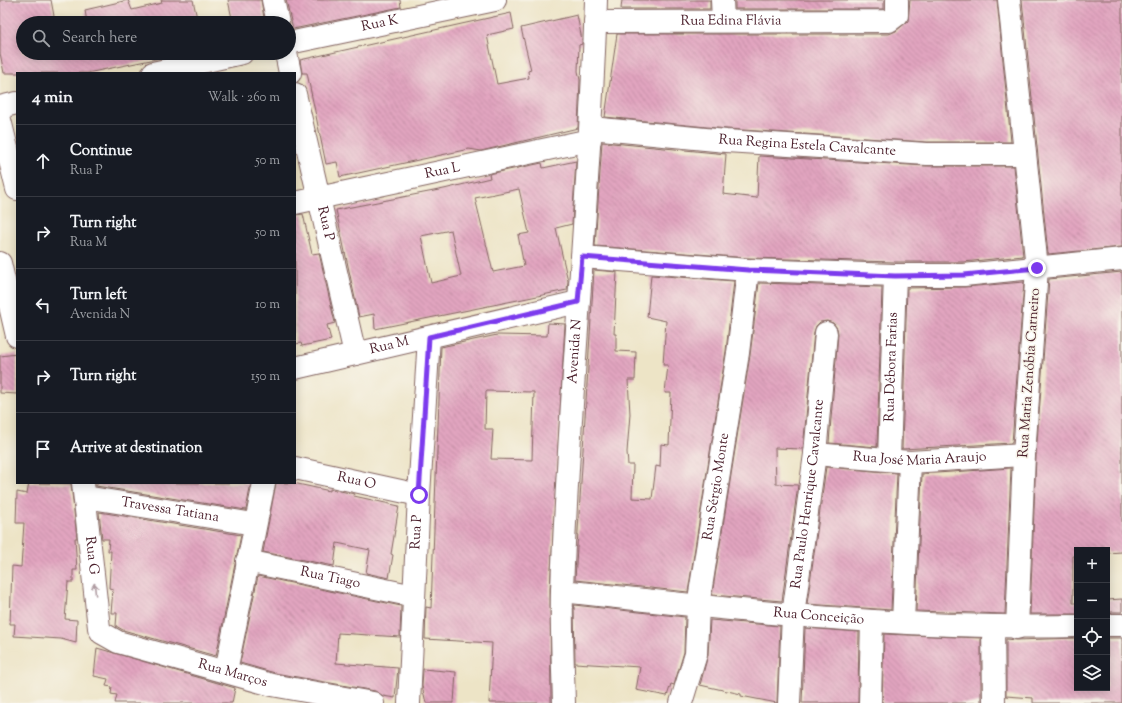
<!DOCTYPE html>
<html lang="en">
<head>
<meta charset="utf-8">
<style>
	:root { --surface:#171b24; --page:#20242c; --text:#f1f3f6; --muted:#9ea1a6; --line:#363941 }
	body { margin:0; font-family:"Sorts Mill Goudy",serif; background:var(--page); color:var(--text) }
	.controls { position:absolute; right:12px; bottom:12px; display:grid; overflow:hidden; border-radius:0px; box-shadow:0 2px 10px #0003 }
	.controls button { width:36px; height:36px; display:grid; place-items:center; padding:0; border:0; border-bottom:1px solid var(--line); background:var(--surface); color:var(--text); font:20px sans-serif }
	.stop { position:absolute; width:12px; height:12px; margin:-9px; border:3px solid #7c3aed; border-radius:50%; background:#fff }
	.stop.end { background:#7c3aed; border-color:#fff; box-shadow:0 1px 4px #0008 }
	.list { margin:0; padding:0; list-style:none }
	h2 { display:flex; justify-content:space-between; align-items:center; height:52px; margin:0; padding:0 16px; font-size:17px }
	h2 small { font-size:13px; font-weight:400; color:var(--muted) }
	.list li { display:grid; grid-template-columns:26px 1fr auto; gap:12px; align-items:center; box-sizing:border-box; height:72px; padding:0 16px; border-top:1px solid var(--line) }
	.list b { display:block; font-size:15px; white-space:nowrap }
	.list p { margin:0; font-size:13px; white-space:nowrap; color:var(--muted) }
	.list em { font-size:13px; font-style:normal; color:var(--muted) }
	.icon { flex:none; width:22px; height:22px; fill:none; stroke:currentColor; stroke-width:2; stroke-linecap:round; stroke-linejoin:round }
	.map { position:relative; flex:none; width:1122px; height:703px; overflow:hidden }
	.search { position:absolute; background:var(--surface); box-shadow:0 2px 10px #0003; left:16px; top:16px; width:280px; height:44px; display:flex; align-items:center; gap:10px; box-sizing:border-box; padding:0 14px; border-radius:22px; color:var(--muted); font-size:15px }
	.panel { position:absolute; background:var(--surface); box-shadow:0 2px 10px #0003; left:16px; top:72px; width:280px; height:412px; border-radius:0px }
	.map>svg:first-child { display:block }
	.building { fill:url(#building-back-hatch); fill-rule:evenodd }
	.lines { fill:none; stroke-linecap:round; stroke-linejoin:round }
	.minor-casing { stroke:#836461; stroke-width:24 }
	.minor { stroke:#fff; stroke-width:22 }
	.oneway { stroke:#ae9aa0 }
	.route { stroke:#7c3aed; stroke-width:5 }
	.labels { text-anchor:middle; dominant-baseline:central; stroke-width:3; stroke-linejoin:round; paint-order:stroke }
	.street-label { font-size:14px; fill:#4a1f2b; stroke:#f7f3e8 }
</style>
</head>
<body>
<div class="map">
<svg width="1122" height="703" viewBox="0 0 1122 703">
	<defs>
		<pattern id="building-back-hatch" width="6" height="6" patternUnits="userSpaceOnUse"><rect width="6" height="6" fill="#e2a5c0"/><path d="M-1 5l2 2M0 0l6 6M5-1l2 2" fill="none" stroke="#b9869c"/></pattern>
	</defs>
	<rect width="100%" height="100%" fill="#f7f3e8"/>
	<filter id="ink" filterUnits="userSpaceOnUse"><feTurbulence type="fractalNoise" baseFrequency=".025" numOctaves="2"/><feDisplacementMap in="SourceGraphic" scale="8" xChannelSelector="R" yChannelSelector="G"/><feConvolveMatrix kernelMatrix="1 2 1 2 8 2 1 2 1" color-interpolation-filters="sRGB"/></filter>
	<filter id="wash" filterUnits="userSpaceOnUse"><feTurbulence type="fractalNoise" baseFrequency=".012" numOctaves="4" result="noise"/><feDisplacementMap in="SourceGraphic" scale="16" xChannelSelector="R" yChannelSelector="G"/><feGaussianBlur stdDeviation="0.9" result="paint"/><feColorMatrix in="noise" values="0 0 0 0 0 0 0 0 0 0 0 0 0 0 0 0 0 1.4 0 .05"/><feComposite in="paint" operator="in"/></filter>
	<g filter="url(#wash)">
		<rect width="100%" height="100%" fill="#ede4c6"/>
		<g id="blocks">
			<g class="building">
				<polygon points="0,0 51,0 54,16 46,18 47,23 23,23 23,53 185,53 87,73 4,73 0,53"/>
				<polygon points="128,0 132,10 162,3 161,0 193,0 198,23 87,23 85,10"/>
				<polygon points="228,0 261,0 264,18 259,19 260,23 233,23"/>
				<polygon points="286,0 400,0 401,7 293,29"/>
				<polygon points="622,0 710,0 710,9 621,9"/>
				<rect x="735" y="0" width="149" height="9"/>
				<polygon points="910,0 997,0 1011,142 927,142 727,129 605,117 617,34 889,34 896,31 908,21"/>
				<polygon points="1022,0 1122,0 1122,247 1048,254"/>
				<polygon points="511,13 514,29 487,35 497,84 529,78 528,71 531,70 521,28 577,15 582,40 582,44 579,45 578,71 580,80 578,128 481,151 469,149 340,177 337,162 326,164 307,73 302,73 300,60"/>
				<polygon points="602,142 726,154 723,194 757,198 759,156 926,166 1014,166 1023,256 963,262 895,262 749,258 595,246"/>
				<path d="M 576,161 L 572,224 L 556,228 L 568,281 L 567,290 L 375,329 L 374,314 L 359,317 L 336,210 L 444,189 L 490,178 L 489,174 L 542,163 L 543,168 ZM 519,189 L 529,233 L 518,235 L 524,266 L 493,272 L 475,198 ZM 451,230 L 461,276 L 431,283 L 421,236 Z"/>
				<polygon points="303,214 312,254 319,253 335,323 327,325 331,340 302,346 301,343 295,344 295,215"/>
				<polygon points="594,270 617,272 614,334 616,334 616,351 636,352 635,380 628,380 630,414 627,452 628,465 633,465 632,498 652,499 656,466 660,467 661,444 669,445 671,393 665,393 668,365 663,365 666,321 647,317 651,275 734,281 726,351 688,592 575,580"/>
				<polygon points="1122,272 1122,552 1107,553 1107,550 1077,550 1077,556 1073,556 1073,603 1077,603 1077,614 1030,614 1036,456 1049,279"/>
				<polygon points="1024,282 1012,443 902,449 907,288 965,287"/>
				<polygon points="759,283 882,287 877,447 829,443 838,334 837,328 833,323 827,321 820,322 816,326 814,332 803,449 775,448 776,484 798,485 782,601 712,595 750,355"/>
				<path d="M 548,323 L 565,324 L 550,589 L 551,703 L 489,703 L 492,643 L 425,639 L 426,607 L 431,608 L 441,347 L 497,335 L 547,336 ZM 486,391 L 534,392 L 532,460 L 491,459 L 493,429 L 485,429 Z"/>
				<polygon points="17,354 17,394 0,393 0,356"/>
				<polygon points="826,467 897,473 891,610 807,604"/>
				<polygon points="1011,468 1005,614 916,611 922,474"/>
				<polygon points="29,483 71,484 77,538 75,538 77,570 73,570 73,582 68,582 65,619 77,620 76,643 61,639 14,636 15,624 10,624 12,566 21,567 24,523 16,523 17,492 27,494"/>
				<polygon points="96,483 251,483 246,510 96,486"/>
				<polygon points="276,483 293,483 330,491 330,489 355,494 354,496 399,506 391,554 393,555 389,578 366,573 370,550 337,543 334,566 263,552"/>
				<polygon points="99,512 241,535 216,656 123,630 116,626 117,613 111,613 113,589 109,588 111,551 108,551 109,539 102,539"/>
				<polygon points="258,576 401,606 400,637 338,633 336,663 398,668 395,698 383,696 375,691 275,673 240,663"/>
				<polygon points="1122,599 1122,612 1107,612 1107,600"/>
				<polygon points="574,605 685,617 684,652 674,685 671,684 667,696 636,690 640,667 575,663"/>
				<polygon points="710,620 780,626 777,703 741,696 741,694 700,685 708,655"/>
				<polygon points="805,628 859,632 858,703 802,703"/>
				<polygon points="884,634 981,638 981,703 882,703"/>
				<polygon points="1077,638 1077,688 1107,688 1107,638 1122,638 1122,703 1033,703 1033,698 1006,696 1006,639 1017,640"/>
				<polygon points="97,648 235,688 232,703 115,703 117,695 111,694 112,687 106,686 108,679 94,676"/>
				<polygon points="423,669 456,672 454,703 426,703 422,686"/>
			</g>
		</g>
	</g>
	<g filter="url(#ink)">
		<use href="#blocks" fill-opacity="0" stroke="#836461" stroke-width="1"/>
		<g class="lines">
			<g class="minor-casing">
				<g id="minor">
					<polyline points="273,0 278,23"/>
					<polyline points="722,0 723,20"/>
					<polyline points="1009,0 1037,268 1024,455 1017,628"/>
					<path id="s1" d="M 595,22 L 889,21 L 897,15 L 897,0"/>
					<path id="s2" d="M 289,43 L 495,0"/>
					<polyline points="286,53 290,73"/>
					<polyline points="153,73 242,53"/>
					<path id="s3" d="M 295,94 L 355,354"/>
					<polyline points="0,107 17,103"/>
					<polyline points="0,120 17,189"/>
					<path id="s4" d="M 591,128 L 726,141 L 927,154 L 1024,154"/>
					<path id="s5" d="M 295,203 L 590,140"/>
					<polyline points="582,257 748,270 895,275 964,275 1122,259"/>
					<polyline points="0,263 17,336"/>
					<path id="s6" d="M 295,368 L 578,302"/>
					<path id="s7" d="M 815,454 L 910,462 L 1024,455"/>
					<path id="s8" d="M 889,459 L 895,275"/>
					<path id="s9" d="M 295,468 L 419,495"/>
					<path id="s10" d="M 83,483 L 99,628 L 102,633 L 118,642 L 272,685 L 373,703"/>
					<path id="s11" d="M 85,497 L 254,524"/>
					<path id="s12" d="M 247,561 L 414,596"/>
					<path id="s13" d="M 562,591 C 732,610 906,630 1077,626"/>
					<polyline points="903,622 910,462"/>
					<polyline points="1107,625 1122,625"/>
					<polyline points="993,626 994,703"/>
					<polyline points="226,671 264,483"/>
					<path id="s14" d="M 409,703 L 419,495 L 429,337"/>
					<path id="s15" d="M 564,703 C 563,665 561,627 562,590 C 569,393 590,197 596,0"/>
					<path id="s16" d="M 681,703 L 696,654 L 698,606 L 738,353 L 748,270"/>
					<path id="s17" d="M 789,703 L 793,615 L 815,454 L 826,333"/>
					<polyline points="870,703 872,621"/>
				</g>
			</g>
			<use href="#minor" class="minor"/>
		</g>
		<defs><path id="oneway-shaft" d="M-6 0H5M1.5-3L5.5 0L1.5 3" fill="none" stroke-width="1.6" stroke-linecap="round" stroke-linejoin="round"/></defs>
		<use class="oneway" href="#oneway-shaft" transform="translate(95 589) rotate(-96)"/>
	</g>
	<g class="lines" filter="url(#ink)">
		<polyline class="route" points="419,495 429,337 578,302 582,257 748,270 895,276 964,275 1037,268"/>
	</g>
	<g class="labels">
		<g class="street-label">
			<text stroke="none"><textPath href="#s1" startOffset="136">Rua Edina Flávia</textPath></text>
			<text stroke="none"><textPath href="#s2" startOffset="93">Rua K</textPath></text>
			<text stroke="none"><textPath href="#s4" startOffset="217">Rua Regina Estela Cavalcante</textPath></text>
			<text stroke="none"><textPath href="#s5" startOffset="151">Rua L</textPath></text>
			<text stroke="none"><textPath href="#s3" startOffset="133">Rua P</textPath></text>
			<text stroke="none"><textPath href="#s6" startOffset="97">Rua M</textPath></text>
			<text stroke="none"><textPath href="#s15" startOffset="352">Avenida N</textPath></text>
			<text stroke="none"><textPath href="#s8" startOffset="92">Rua Débora Farias</textPath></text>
			<text transform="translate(1030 373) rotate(-86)">Rua Maria Zenóbia Carneiro</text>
			<text stroke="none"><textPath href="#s7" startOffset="105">Rua José Maria Araujo</textPath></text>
			<text stroke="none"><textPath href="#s9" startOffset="63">Rua O</textPath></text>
			<text stroke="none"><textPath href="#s16" startOffset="220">Rua Sérgio Monte</textPath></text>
			<text stroke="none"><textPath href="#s17" startOffset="210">Rua Paulo Henrique Cavalcante</textPath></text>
			<text stroke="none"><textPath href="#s11" startOffset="86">Travessa Tatiana</textPath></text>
			<text stroke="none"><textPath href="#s14" startOffset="171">Rua P</textPath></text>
			<text stroke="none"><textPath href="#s10" startOffset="73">Rua G</textPath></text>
			<text stroke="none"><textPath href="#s12" startOffset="85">Rua Tiago</textPath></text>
			<text stroke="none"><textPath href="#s13" startOffset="258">Rua Conceição</textPath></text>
			<text stroke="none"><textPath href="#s10" startOffset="289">Rua Marços</textPath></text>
		</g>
	</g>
</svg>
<div class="controls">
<button>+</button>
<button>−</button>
<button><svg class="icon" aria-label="locate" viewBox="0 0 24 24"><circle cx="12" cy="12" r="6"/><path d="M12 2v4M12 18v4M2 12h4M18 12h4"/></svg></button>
<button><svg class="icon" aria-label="layers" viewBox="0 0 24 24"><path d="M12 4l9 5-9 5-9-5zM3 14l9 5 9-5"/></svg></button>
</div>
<div class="stop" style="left:419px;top:495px"></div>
<div class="stop end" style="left:1037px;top:268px"></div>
<div class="search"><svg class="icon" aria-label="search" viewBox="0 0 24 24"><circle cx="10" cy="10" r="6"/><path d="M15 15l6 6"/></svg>Search here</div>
<section class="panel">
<h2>4 min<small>Walk · 260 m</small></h2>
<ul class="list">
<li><svg class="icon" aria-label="ahead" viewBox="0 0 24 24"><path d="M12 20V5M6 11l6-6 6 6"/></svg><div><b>Continue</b><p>Rua P</p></div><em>50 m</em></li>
<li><svg class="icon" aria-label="right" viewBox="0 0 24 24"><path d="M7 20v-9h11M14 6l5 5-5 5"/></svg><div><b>Turn right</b><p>Rua M</p></div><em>50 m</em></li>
<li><svg class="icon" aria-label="left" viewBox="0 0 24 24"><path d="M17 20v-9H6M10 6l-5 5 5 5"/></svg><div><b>Turn left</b><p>Avenida N</p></div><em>10 m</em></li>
<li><svg class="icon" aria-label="right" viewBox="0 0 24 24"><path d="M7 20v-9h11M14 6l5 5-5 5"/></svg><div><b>Turn right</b></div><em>150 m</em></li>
<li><svg class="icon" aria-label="arrive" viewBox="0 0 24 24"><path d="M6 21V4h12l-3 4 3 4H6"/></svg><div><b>Arrive at destination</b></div></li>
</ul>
</section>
</div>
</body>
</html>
